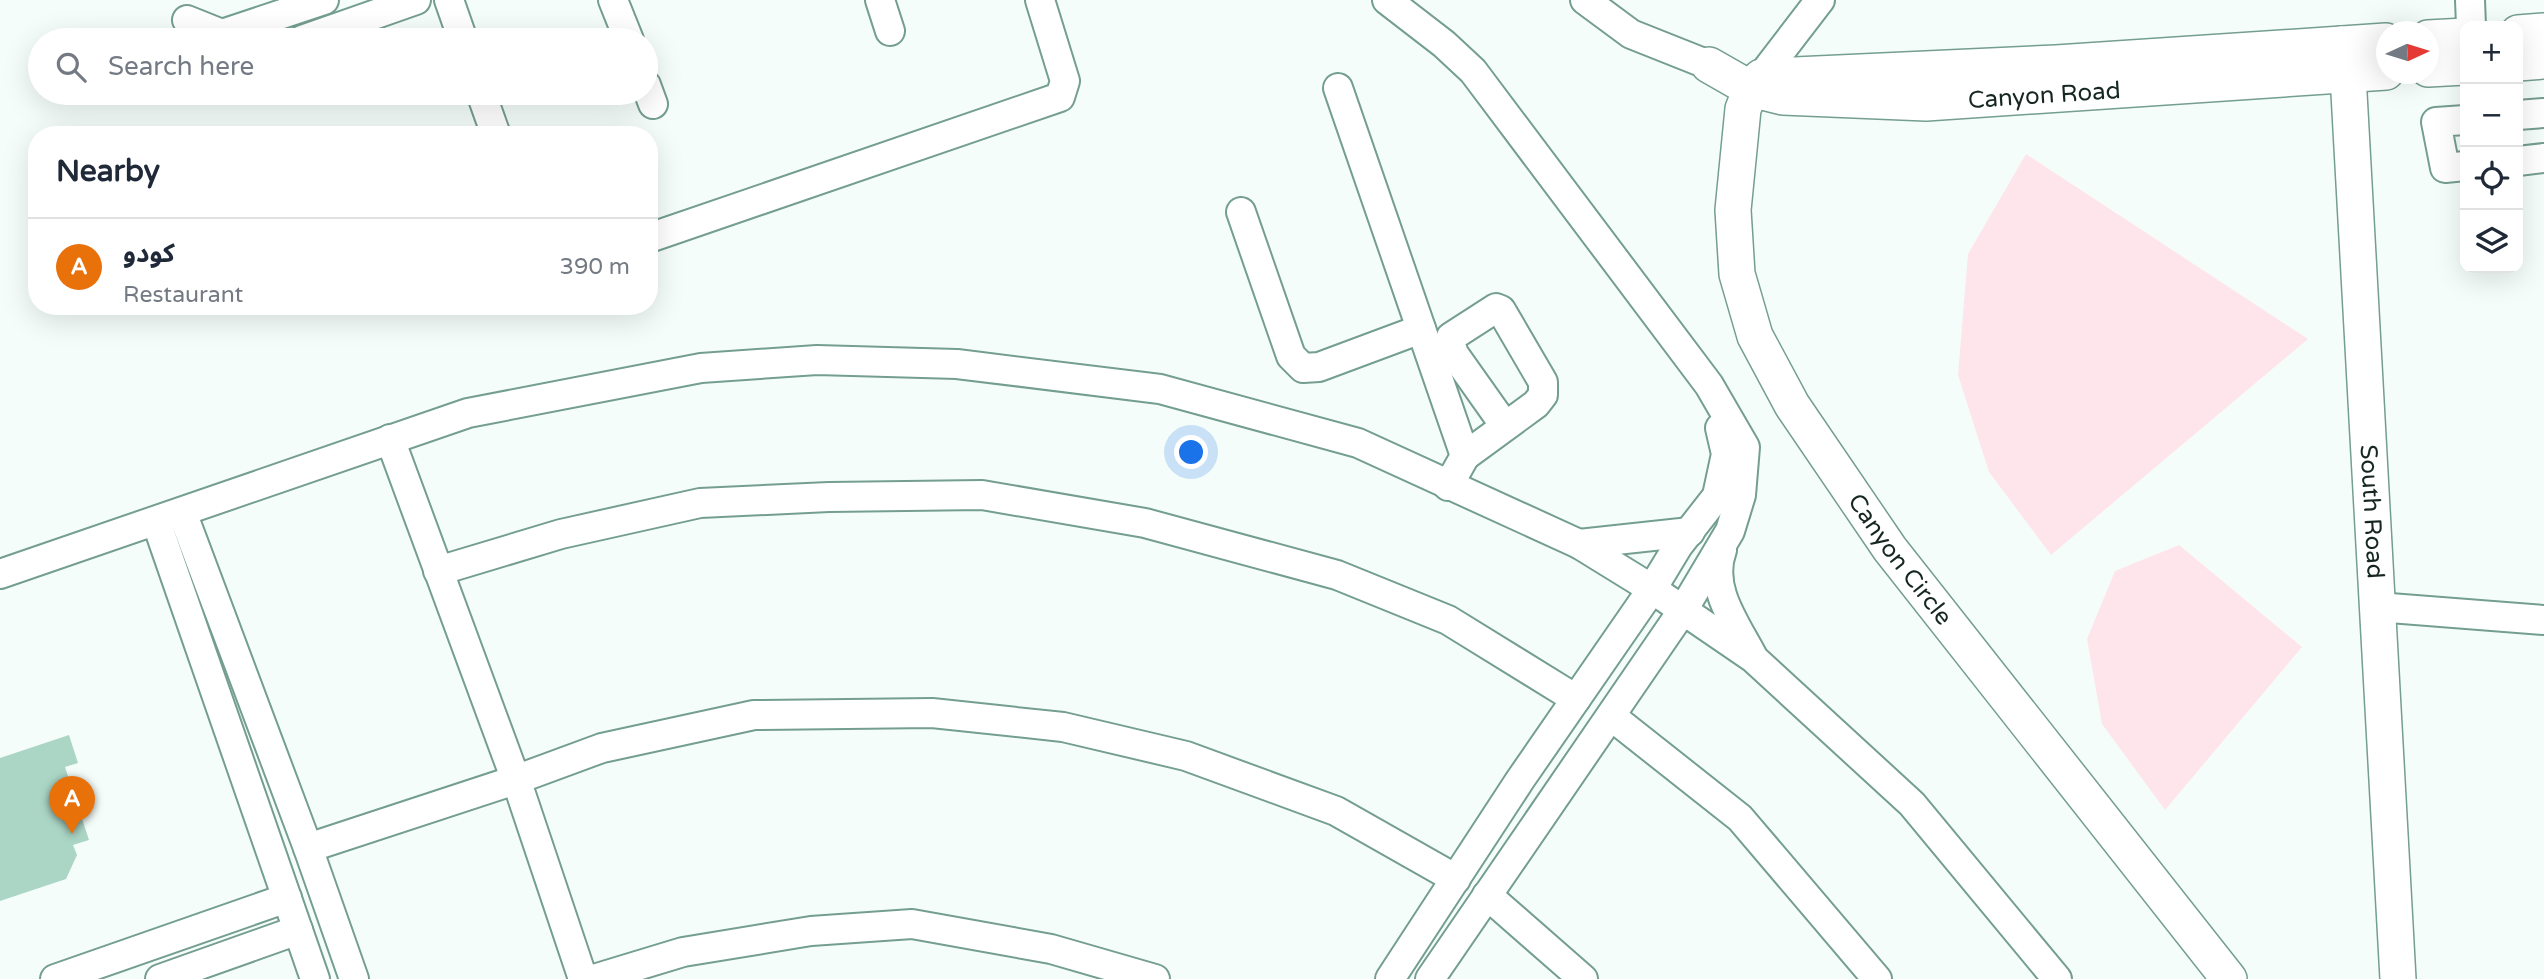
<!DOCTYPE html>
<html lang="en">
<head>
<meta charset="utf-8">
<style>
	:root { --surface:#fff; --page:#f2f2f3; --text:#1f2937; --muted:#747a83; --line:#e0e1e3; --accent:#0b8043 }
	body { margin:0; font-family:"Varela Round","Noto Sans Arabic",sans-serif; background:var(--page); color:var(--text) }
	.controls { position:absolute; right:21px; top:21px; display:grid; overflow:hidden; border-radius:14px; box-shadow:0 7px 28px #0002 }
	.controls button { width:63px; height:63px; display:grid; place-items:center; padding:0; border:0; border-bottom:2px solid var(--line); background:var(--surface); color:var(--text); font:35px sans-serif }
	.compass { position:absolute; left:2376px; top:21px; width:63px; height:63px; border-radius:50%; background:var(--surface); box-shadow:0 7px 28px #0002; rotate:86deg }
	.you { position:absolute; left:1192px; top:453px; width:24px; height:24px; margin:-18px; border:5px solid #fff; border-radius:50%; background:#1a73e8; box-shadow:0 0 0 10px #1a73e833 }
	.badge { display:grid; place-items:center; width:46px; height:46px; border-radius:50%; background:var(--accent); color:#fff; font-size:23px; font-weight:700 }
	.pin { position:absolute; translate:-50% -58px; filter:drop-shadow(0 2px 4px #0008) }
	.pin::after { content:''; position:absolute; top:37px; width:24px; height:21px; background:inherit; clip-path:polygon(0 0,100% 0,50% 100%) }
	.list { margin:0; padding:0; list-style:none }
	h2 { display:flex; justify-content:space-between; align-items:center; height:91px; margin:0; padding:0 28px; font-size:30px }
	h2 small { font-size:23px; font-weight:400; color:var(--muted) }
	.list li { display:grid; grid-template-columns:46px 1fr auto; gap:21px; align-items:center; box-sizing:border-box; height:98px; padding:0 28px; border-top:2px solid var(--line) }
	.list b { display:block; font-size:26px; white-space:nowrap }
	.list p { margin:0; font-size:23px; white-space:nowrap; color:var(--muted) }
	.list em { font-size:23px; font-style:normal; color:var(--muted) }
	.icon { flex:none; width:38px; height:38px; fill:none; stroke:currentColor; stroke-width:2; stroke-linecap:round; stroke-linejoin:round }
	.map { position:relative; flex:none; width:2544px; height:979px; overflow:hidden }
	.search { position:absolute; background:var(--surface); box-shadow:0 7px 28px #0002; left:28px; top:28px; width:630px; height:77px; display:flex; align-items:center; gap:18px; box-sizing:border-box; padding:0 24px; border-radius:38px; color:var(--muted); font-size:26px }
	.panel { position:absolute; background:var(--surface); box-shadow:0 7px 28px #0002; left:28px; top:126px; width:630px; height:189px; border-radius:28px }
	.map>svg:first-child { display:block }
	.green { fill:#fee5eb }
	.building { fill:#abd6c6 }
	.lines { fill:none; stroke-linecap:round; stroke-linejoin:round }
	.minor-casing { stroke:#749e8f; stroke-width:32 }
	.major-casing { stroke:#749e8f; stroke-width:38 }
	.minor { stroke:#fff; stroke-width:28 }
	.major { stroke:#fff; stroke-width:35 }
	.labels { text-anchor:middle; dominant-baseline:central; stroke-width:5; stroke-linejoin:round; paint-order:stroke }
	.street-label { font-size:24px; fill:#162721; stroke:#fff }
</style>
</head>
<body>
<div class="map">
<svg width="2544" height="979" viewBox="0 0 2544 979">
	<rect width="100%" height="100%" fill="#f5fdfa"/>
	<g class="green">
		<polygon points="2026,154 2308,339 2051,555 1989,472 1958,375 1968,254"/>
		<polygon points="2179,545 2302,647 2165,810 2102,724 2087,639 2115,571"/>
	</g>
	<polygon class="building" points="69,735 78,763 65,767 89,840 73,845 77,855 66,879 0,901 0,758"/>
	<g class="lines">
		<g class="minor-casing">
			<g id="minor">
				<polyline points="449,0 463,40"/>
				<polyline points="613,0 629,40"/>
				<polyline points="880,0 890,31"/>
				<polyline points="1387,0 1444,44 1473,71 1709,385 1745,447 1741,495 1730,531 1683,610 1430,979"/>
				<polyline points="1585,0 1631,34 1709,65"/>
				<polyline points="2470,0 2471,26"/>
				<polyline points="187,20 222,34 324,0"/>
				<polyline points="302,40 416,0"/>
				<polyline points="1761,77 1820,0"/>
				<polyline points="646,85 653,104"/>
				<polyline points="1338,88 1465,456 1448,486"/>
				<polyline points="481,93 496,135"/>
				<polyline points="2518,115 2544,113"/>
				<polyline points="2465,120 2436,122 2445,168 2465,166"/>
				<polyline points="2518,161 2544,158"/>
				<polyline points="1241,212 1291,356 1303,368 1319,367 1421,329"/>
				<polyline points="649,238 1060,97 1065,81 1040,0"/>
				<polyline points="390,439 521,794 583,979"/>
				<polyline points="1465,456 1536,404 1543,395 1543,382 1501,310 1496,308 1451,337 1451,345 1454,354 1505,426"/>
				<polyline points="182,512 308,848 354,979"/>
				<polyline points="156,521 315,979"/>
				<polyline points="1579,544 1690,532"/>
				<path d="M 1722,550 C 1708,587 1735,623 1752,655"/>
				<polyline points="438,571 561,534 700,503 829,497 982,495 1145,523 1337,575 1448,620 1576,699"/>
				<polyline points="0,574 468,413 701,368 817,360 957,364 1160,389 1358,443 1579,544 1652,589 1753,658 1912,804 2057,979"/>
				<polyline points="2377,607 2544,620"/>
				<polyline points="1611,716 1740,818 1877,979"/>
				<polyline points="308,848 515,780 602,748 754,715 932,713 1063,727 1186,756 1336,811 1456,879"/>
				<polyline points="1487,895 1583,979"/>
				<polyline points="55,979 287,898"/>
				<polyline points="160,979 298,930"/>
				<polyline points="594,979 683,952 811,931 912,924 1051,949 1155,979"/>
				<polyline points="1390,979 1520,780 1652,589 1678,546 1717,496 1726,454 1720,428"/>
			</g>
		</g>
		<g class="major-casing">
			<g id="major">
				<polyline points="2518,33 2544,31"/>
				<polyline points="2428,38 2465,36"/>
				<path id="s1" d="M 2341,44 L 2348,75 L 2398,979"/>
				<polyline points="2518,63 2544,61"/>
				<path id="s2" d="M 1709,65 L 1751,89 L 1783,97 L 1926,103 L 2386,72"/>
				<polyline points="2428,69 2465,67"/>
				<polyline points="1772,76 2056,63 2386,41"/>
				<path id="s3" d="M 1761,77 L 1751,89 L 1743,109 L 1733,210 L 1737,274 L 1755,336 L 1792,405 L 1890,549 L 2229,979"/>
			</g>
		</g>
		<use href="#minor" class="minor"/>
		<use href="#major" class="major"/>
	</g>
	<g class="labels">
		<g class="street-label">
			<text stroke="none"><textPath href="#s2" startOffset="343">Canyon Road</textPath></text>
			<text stroke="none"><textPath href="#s1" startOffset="469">South Road</textPath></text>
			<text stroke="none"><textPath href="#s3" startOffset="534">Canyon Circle</textPath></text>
		</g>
	</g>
</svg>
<div class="controls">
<button>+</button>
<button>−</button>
<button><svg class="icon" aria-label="locate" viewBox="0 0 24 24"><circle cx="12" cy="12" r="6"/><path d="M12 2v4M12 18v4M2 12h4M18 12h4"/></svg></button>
<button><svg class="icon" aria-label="layers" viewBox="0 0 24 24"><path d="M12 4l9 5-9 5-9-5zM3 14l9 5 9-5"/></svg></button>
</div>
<svg class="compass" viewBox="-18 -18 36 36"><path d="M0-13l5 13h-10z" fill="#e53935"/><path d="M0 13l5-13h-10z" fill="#747a83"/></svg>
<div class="you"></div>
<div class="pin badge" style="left:72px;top:834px;background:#e8710a">A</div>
<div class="search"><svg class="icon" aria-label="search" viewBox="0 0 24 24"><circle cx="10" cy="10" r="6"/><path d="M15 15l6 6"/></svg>Search here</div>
<section class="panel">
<h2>Nearby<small></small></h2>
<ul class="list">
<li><span class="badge" style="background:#e8710a">A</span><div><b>كودو</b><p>Restaurant</p></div><em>390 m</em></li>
</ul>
</section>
</div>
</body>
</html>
